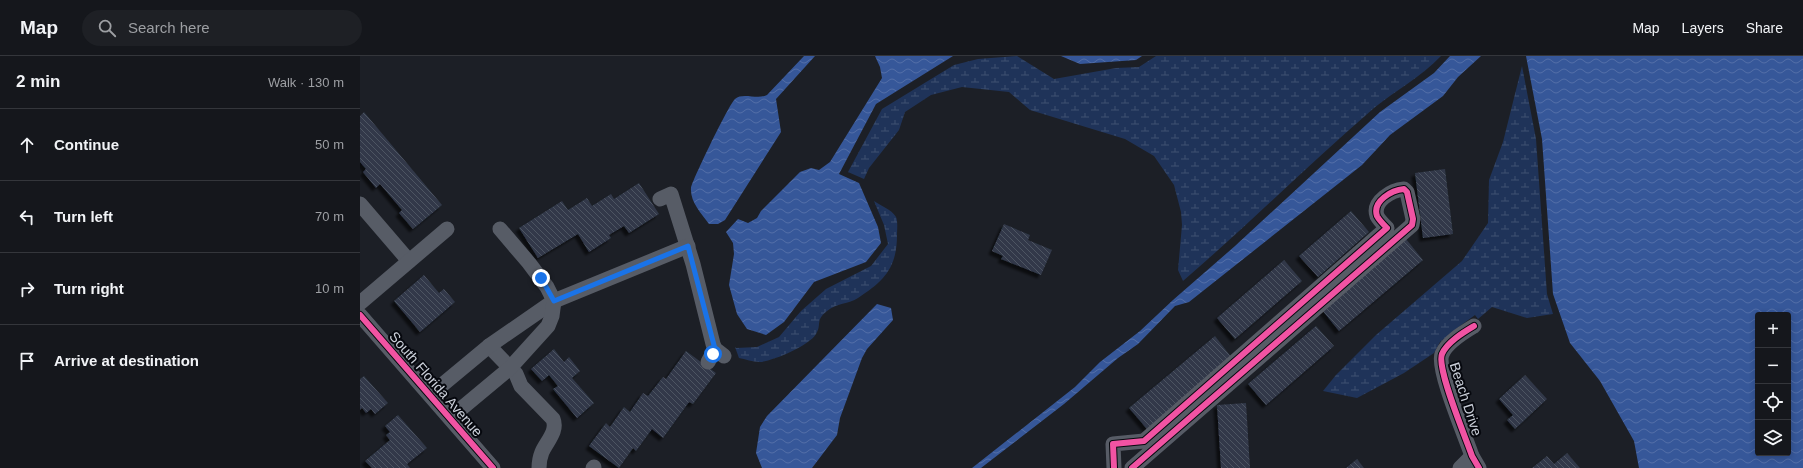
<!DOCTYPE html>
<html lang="en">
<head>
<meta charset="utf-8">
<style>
	:root { --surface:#15171c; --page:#1e2025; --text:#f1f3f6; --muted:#9d9fa3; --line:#34363b }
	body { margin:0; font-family:Arial,sans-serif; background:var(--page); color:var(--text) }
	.controls { position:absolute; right:12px; bottom:12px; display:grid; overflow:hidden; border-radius:4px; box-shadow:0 2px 6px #0003 }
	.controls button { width:36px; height:36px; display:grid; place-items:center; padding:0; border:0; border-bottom:1px solid var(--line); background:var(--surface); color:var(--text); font:20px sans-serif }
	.stop { position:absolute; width:12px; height:12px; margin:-9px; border:3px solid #1a73e8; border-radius:50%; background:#fff }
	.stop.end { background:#1a73e8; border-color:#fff; box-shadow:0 1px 4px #0008 }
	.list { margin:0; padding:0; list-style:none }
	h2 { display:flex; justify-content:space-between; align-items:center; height:52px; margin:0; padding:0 16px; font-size:17px }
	h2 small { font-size:13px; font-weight:400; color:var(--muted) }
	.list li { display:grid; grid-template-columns:26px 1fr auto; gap:12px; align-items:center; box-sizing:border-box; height:72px; padding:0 16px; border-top:1px solid var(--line) }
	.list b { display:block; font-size:15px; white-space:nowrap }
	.list em { font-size:13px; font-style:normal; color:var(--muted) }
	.icon { flex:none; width:22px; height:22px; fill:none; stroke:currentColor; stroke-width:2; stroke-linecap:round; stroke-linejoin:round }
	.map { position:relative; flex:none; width:1443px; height:412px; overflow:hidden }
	header { display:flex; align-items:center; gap:24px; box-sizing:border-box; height:56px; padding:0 20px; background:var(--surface); border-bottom:1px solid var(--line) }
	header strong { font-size:19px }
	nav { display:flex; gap:22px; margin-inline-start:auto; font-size:14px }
	.search { width:280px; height:36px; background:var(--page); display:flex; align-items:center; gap:10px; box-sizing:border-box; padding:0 14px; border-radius:22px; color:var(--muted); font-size:15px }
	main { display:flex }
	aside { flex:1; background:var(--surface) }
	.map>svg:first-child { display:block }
	.wetland { fill:url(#wetland-marsh) }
	.water { fill:url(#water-waves); fill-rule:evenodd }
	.building { fill:url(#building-back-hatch); filter:url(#shadow) }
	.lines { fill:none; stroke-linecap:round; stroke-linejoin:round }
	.minor { stroke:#575c66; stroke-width:15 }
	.cycleway-casing { stroke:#06080e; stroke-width:8 }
	.cycleway { stroke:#f153a3; stroke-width:6 }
	.route { stroke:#1a73e8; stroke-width:5 }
	.labels { text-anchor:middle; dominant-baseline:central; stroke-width:4; stroke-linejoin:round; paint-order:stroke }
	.street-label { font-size:14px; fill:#ccd1db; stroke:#06080e }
</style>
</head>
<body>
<header>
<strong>Map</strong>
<div class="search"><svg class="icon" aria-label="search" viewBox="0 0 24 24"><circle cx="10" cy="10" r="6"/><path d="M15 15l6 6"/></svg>Search here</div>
<nav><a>Map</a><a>Layers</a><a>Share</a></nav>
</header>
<main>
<aside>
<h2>2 min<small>Walk · 130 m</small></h2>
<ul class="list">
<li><svg class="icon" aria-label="ahead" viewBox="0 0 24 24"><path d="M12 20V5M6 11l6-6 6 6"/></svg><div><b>Continue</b></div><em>50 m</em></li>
<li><svg class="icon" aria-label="left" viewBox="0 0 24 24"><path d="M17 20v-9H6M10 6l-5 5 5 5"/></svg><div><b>Turn left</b></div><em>70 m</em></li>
<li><svg class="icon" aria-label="right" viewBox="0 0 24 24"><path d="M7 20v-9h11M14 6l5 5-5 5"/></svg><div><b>Turn right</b></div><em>10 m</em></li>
<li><svg class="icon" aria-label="arrive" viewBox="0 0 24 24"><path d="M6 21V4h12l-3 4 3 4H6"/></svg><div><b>Arrive at destination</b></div></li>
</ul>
</aside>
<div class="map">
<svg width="1443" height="412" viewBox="0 0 1443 412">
	<defs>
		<pattern id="wetland-marsh" width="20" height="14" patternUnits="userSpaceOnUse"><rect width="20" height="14" fill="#1f3359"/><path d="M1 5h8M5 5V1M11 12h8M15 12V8" fill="none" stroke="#3e5070"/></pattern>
		<pattern id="water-waves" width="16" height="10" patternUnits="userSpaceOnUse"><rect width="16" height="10" fill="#365799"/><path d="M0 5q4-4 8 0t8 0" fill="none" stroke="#526ea7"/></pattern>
		<pattern id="building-back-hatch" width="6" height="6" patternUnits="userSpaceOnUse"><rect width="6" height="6" fill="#303848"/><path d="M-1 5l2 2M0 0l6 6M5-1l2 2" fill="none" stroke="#4d5462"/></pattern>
		<filter id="shadow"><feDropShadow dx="-3.5" dy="3.5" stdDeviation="1" flood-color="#0009"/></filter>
	</defs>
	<rect width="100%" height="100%" fill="#1c1f26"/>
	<g class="wetland">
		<path d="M 657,0 L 694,23 L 756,12 L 779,11 L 796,0 L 1081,0 C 1061,21 1036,34 1014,52 C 949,108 888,169 823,225 L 818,214 L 822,169 L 821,156 L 814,129 L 794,100 L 765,83 L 670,54 L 649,36 L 602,31 L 571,39 L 545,56 L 539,74 L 509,112 L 504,123 L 488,116 L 522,53 L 594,9 L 618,3 Z"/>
		<polygon points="1162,10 1176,83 1187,238 1193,258 1167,262 1132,251 1118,263 1115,259 1100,270 1080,286 1074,297 1044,317 997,342 963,335 976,319 1016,279 1102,205 1128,167 1129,124 1143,86"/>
		<path d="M 514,145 C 521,150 531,153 536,161 C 538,165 537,174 537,179 C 537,212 524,225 498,242 C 489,248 476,247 467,255 C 455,264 462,269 456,278 C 449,290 413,305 400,306 C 393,306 385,303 379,302 L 375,291 L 376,292 L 397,291 L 419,281 L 441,255 L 466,233 L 511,210 L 528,188 L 524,169 Z"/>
	</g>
	<g class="water">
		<path d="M 444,0 L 455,0 L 416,43 L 421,76 L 365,164 L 358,168 L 349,168 C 341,157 330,146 331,132 C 332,125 369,48 375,43 C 383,36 397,44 407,39 Z"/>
		<polygon points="515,0 593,0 516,48 479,118 499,127 518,171 521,187 506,206 454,226 424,266 406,279 387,273 377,258 369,229 374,198 373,187 366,176 378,163 388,167 397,162 401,155 440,116 451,112 459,114 470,106 522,22 520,11"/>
		<polygon points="701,0 782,0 776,4 720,8"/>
		<polygon points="1090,0 1121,0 1098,21 1083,40 1030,79 1002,109 829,246 815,250 778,288 758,302 704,348 621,412 612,412 715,331 740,306 780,275 813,244 875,190 1020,56 1074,17"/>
		<path d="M 1166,0 L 1443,0 L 1443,412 L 1279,412 L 1274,385 L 1240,325 L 1210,287 L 1193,238 L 1182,83 ZM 1398,259 L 1428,259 L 1428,397 L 1398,397 Z"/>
		<polygon points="517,248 531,252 533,264 507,293 502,302 480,362 477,379 452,412 402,412 396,397 400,371 407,360"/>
	</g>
	<g class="building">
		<polygon points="4,56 82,149 53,173 39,157 42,154 20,128 16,132 3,116 6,113 0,106 0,60"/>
		<polygon points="1085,113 1093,178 1063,182 1055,117"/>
		<polygon points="279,127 299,158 269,177 264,170 249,179 251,182 229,196 218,178 178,202 159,172 202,145 208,154 227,142 232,150 251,138 254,143"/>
		<polygon points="991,155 1009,176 958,221 939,200"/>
		<polygon points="644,168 670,179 668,184 692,194 681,219 641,203 643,200 632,195"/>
		<polygon points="1046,183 1063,204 979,275 962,254"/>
		<polygon points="924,204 942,225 875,283 857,262"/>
		<polygon points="64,219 79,237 84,233 95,246 60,276 34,245"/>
		<polygon points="956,270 974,290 906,349 888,328"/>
		<polygon points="855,280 872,302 787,373 769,352"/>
		<polygon points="194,293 204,306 209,301 220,315 212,322 234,347 217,362 193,333 198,330 189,319 182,325 171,313"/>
		<polygon points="326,295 356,317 333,348 329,346 303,382 292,373 276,395 273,392 259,412 229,390 246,367 250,371 264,351 270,356 283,337 288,340 303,321 306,323"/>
		<polygon points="1165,319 1187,343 1155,373 1147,364 1153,359 1139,343"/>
		<polygon points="4,320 28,347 15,358 11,353 6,357 2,352 0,354 0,323"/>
		<polygon points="886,347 890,412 861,412 857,349"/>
		<polygon points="38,359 67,392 47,408 50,412 12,412 5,405 30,384 26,379 30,376 25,370"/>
		<polygon points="1207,397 1220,412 1172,412 1187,400 1194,408"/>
		<polygon points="997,403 1004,412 986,412"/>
	</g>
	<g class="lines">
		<g class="minor">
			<polyline points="300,143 311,138 333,208 353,288 355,293 364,300"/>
			<polyline points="0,148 49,205"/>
			<polyline points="0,247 87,173"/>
			<polyline points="0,259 133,412"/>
			<path d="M 1114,270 C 1104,276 1087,286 1082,298 C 1076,312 1106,382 1112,400 L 1119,412"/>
			<path d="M 129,290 L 156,318 L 161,330 L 193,363 C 198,375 187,385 182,396 C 180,401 179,406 179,412"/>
			<polyline points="348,306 355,293"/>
			<polyline points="70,339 129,290 194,245 328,190"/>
			<polyline points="90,362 150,312 188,270 192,260 194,245 187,231 169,207 140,173"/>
			<polyline points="233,412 234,411"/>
			<path d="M 754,412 L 753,388 L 784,385 L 1027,172 C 1024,169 1019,164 1017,160 C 1012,145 1032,134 1044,133 L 1047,136 L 1053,163 L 1052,169 L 772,412"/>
			<polyline points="1100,412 1112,400"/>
		</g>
		<g class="cycleway-casing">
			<g id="cycleway">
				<polyline points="0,259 133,412"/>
				<path d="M 1114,270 C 1104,276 1087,286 1082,298 C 1076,312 1106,382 1112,400 L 1119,412"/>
				<path d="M 754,412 L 753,388 L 784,385 L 1027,172 C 1024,169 1019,164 1017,160 C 1012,145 1032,134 1044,133 L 1047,136 L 1053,163 L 1052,169 L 772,412"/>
			</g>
		</g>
		<use href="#cycleway" class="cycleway"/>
	</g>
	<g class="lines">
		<polyline class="route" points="181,222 194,245 328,190 355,293 353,298"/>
	</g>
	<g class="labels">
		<g class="street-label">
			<text transform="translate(76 328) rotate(49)">South Florida Avenue</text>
			<text transform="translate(1106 343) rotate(72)">Beach Drive</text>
		</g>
	</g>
</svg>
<div class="controls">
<button>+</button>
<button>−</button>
<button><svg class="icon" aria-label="locate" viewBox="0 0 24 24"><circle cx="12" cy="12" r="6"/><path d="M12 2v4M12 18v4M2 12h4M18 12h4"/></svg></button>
<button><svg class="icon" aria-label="layers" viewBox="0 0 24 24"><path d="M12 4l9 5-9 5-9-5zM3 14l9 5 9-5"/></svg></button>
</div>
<div class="stop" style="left:353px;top:298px"></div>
<div class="stop end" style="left:181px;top:222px"></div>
</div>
</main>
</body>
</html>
